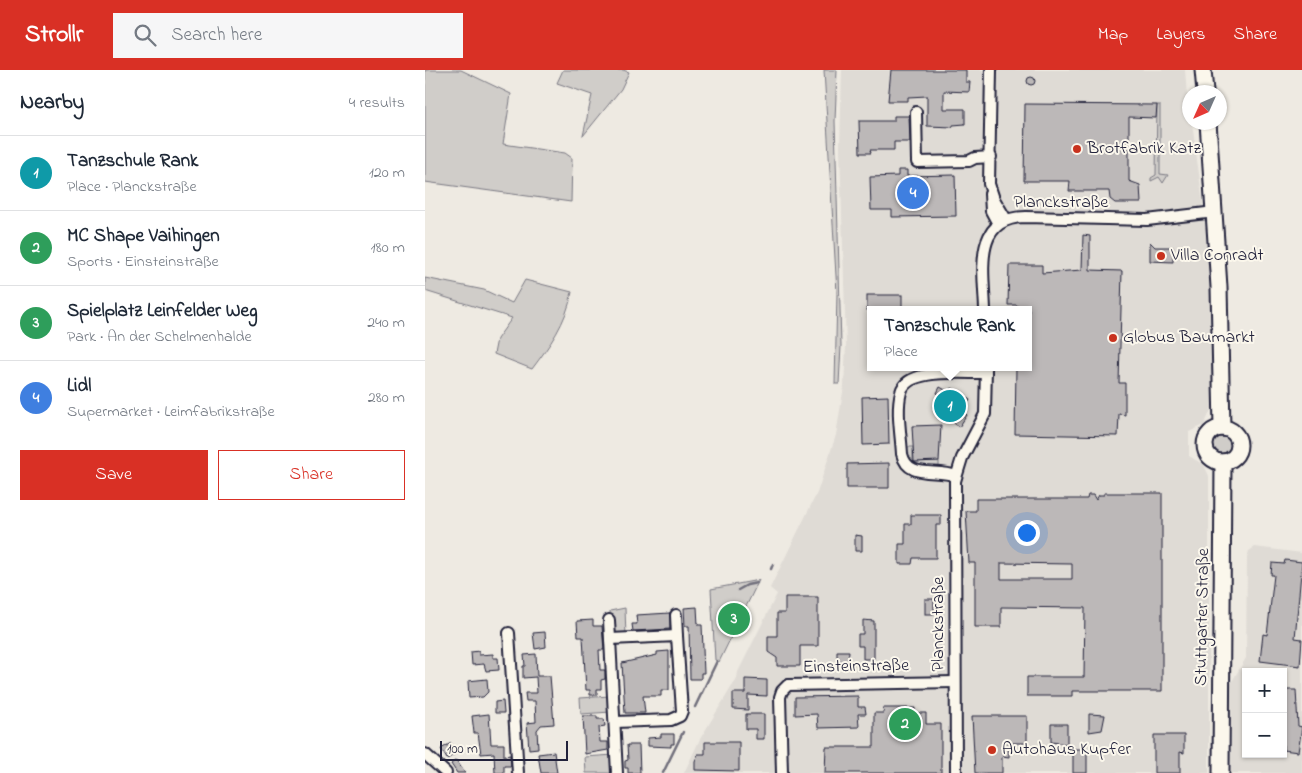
<!DOCTYPE html>
<html lang="en">
<head>
<meta charset="utf-8">
<style>
	:root { --surface:#fff; --page:#f6f6f7; --text:#1f2937; --muted:#747a83; --line:#e0e1e3; --accent:#d93025 }
	body { margin:0; font-family:"Indie Flower",sans-serif; background:var(--page); color:var(--text) }
	.controls { position:absolute; right:15px; bottom:15px; display:grid; overflow:hidden; border-radius:0px; box-shadow:0 1px 4px #0004 }
	.controls button { width:45px; height:45px; display:grid; place-items:center; padding:0; border:0; border-bottom:1px solid var(--line); background:var(--surface); color:var(--text); font:25px sans-serif }
	.compass { position:absolute; left:757px; top:15px; width:45px; height:45px; border-radius:50%; background:var(--surface); box-shadow:0 1px 4px #0004; rotate:225deg }
	.scale { position:absolute; left:15px; bottom:12px; width:128px; box-sizing:border-box; padding-left:5px; border:2px solid #22223b; border-top:0; font-size:14px; line-height:18px; white-space:nowrap; color:#22223b; -webkit-text-stroke:4px #fbf7ec; paint-order:stroke }
	.you { position:absolute; left:601px; top:462px; width:18px; height:18px; margin:-12px; border:4px solid #fff; border-radius:50%; background:#1a73e8; box-shadow:0 0 0 8px #1a73e833 }
	.badge { display:grid; place-items:center; width:32px; height:32px; border-radius:50%; background:var(--accent); color:#fff; font-size:16px; font-weight:700 }
	.pin { position:absolute; translate:-50% -50%; border:2px solid #fff; box-shadow:0 1px 5px #0006 }
	.popup { position:absolute; left:442px; top:236px; width:165px; height:65px; box-sizing:border-box; display:grid; place-content:center; border-radius:0px; background:var(--surface); filter:drop-shadow(0 1px 4px #0005); font-size:16px; white-space:nowrap; color:var(--muted) }
	.popup b { font-size:19px; color:var(--text) }
	.popup::after { content:''; position:absolute; left:50%; top:100%; margin-left:-10px; border:10px solid transparent; border-top-color:var(--surface) }
	.list { margin:0; padding:0; list-style:none }
	h2 { display:flex; justify-content:space-between; align-items:center; height:65px; margin:0; padding:0 20px; font-size:21px }
	h2 small { font-size:16px; font-weight:400; color:var(--muted) }
	.list li { display:grid; grid-template-columns:32px 1fr auto; gap:15px; align-items:center; box-sizing:border-box; height:75px; padding:0 20px; border-top:1px solid var(--line) }
	.list b { display:block; font-size:19px; white-space:nowrap }
	.list p { margin:0; font-size:16px; white-space:nowrap; color:var(--muted) }
	.list em { font-size:16px; font-style:normal; color:var(--muted) }
	.actions { display:flex; gap:10px; padding:15px 20px }
	.actions a { flex:1; padding:11px 0; border:1px solid var(--accent); border-radius:0px; text-align:center; font-size:18px; color:var(--accent) }
	.actions .main { background:var(--accent); color:#fff }
	.icon { flex:none; width:28px; height:28px; fill:none; stroke:currentColor; stroke-width:2; stroke-linecap:round; stroke-linejoin:round }
	.map { position:relative; flex:none; width:877px; height:703px; overflow:hidden }
	header { display:flex; align-items:center; gap:30px; box-sizing:border-box; height:70px; padding:0 25px; background:var(--accent); color:#fff }
	header strong { font-size:24px }
	nav { display:flex; gap:28px; margin-inline-start:auto; font-size:18px }
	.search { width:350px; height:45px; background:var(--page); display:flex; align-items:center; gap:12px; box-sizing:border-box; padding:0 18px; border-radius:0px; color:var(--muted); font-size:19px }
	main { display:flex }
	aside { flex:1; background:var(--surface) }
	.map>svg:first-child { display:block }
	.built { fill:#dfdbd5; fill-rule:evenodd }
	.green { fill:#d0cdc9; stroke:#797882 }
	.lines { fill:none; stroke-linecap:round; stroke-linejoin:round }
	.stream { stroke:#716f7c; stroke-width:2.5 }
	.building { fill:#bcb8b8; stroke:#22223b; fill-rule:evenodd }
	.street-casing { stroke:#22223b; stroke-width:14 }
	.secondary-casing { stroke:#22223b; stroke-width:19 }
	.street { stroke:#fbf7ec; stroke-width:10 }
	.secondary { stroke:#fbf7ec; stroke-width:15 }
	.poi-dot { fill:#c8321e; stroke:#fbf7ec; stroke-width:2 }
	.labels { text-anchor:middle; dominant-baseline:central; stroke-width:4; stroke-linejoin:round; paint-order:stroke }
	.poi-label { font-size:18px; fill:#22223b; stroke:#fbf7ec; text-anchor:start }
	.street-label { font-size:18px; fill:#22223b; stroke:#fbf7ec }
</style>
</head>
<body>
<header>
<strong>Strollr</strong>
<div class="search"><svg class="icon" aria-label="search" viewBox="0 0 24 24"><circle cx="10" cy="10" r="6"/><path d="M15 15l6 6"/></svg>Search here</div>
<nav><a>Map</a><a>Layers</a><a>Share</a></nav>
</header>
<main>
<aside>
<h2>Nearby<small>4 results</small></h2>
<ul class="list">
<li><span class="badge" style="background:#0f9aa8">1</span><div><b>Tanzschule Rank</b><p>Place · Planckstraße</p></div><em>120 m</em></li>
<li><span class="badge" style="background:#2e9e5b">2</span><div><b>MC Shape Vaihingen</b><p>Sports · Einsteinstraße</p></div><em>180 m</em></li>
<li><span class="badge" style="background:#2e9e5b">3</span><div><b>Spielplatz Leinfelder Weg</b><p>Park · An der Schelmenhalde</p></div><em>240 m</em></li>
<li><span class="badge" style="background:#3f7fe0">4</span><div><b>Lidl</b><p>Supermarket · Leimfabrikstraße</p></div><em>280 m</em></li>
</ul>
<div class="actions"><a class="main">Save</a><a>Share</a></div>
</aside>
<div class="map">
<svg width="877" height="703" viewBox="0 0 877 703">
	<rect width="100%" height="100%" fill="#eeeae2"/>
	<filter id="ink" filterUnits="userSpaceOnUse"><feTurbulence type="fractalNoise" baseFrequency=".02" numOctaves="2"/><feDisplacementMap in="SourceGraphic" scale="10" xChannelSelector="R" yChannelSelector="G"/><feConvolveMatrix kernelMatrix="1 2 1 2 8 2 1 2 1" color-interpolation-filters="sRGB"/></filter>
	<g filter="url(#ink)">
		<g class="built">
			<path d="M 417,0 L 760,0 L 764,52 L 767,53 L 783,170 L 785,217 L 788,336 L 779,355 L 764,362 L 764,386 L 779,395 L 784,406 L 784,703 L 259,703 L 275,669 L 312,608 L 313,602 L 352,524 L 345,518 L 392,423 L 411,365 L 419,316 L 421,276 L 415,78 ZM 446,240 L 604,240 L 604,297 L 446,297 Z"/>
			<path d="M 830,477 L 877,483 L 877,703 L 806,703 L 806,613 L 821,588 L 822,488 L 824,481 ZM 821,602 L 858,602 L 858,684 L 821,684 Z"/>
		</g>
		<g class="green">
			<polygon points="0,0 36,0 86,24 78,74 140,83 147,88 146,132 0,112"/>
			<polygon points="138,0 198,0 204,2 196,19 158,66 167,25 132,13"/>
			<polygon points="399,0 412,0 410,51 416,276 414,314 410,314 412,223"/>
			<polygon points="732,35 735,35 735,104 743,105 738,113 734,107 726,111 726,108 731,105"/>
			<path d="M 0,208 L 59,220 L 87,233 L 100,210 L 147,222 C 141,253 125,275 107,299 L 69,284 L 72,269 L 87,248 L 0,221 Z"/>
			<circle cx="796" cy="375" r="10"/>
			<polygon points="480,377 488,377 488,392 514,391 514,398 494,398 487,395"/>
			<polygon points="334,510 294,592 290,590 286,519"/>
			<polygon points="200,538 201,567 186,568 185,541"/>
			<polygon points="185,626 186,642 156,644 155,628"/>
			<polygon points="189,685 190,703 161,703 160,687"/>
		</g>
		<g class="lines">
			<g class="stream">
				<polyline points="346,499 348,494"/>
				<polyline points="313,520 322,515 332,513"/>
				<polyline points="270,637 292,591"/>
				<polyline points="238,703 258,662"/>
			</g>
		</g>
		<g class="building">
			<polygon points="466,0 541,0 541,12 545,12 544,22 519,21 519,39 540,39 540,54 528,55 528,57 502,56 502,26 483,27 483,31 463,31"/>
			<circle cx="606" cy="11" r="4"/>
			<polygon points="600,34 732,35 731,48 704,47 704,111 715,115 716,133 690,133 685,129 684,121 644,121 645,111 599,111"/>
			<polygon points="469,46 484,46 485,72 469,72 469,80 445,80 446,83 435,83 434,51 469,51"/>
			<polygon points="473,100 482,100 482,106 530,105 531,146 467,147 467,140 446,140 445,107 473,106"/>
			<polygon points="658,165 665,166 665,200 697,201 694,313 700,313 700,345 694,344 693,366 590,364 591,297 604,297 604,240 592,240 592,235 583,235 584,195 617,195 617,203 657,200"/>
			<polygon points="725,172 730,177 748,177 748,192 725,191"/>
			<rect x="442" y="225" width="35" height="15"/>
			<polygon points="515,317 524,322 527,318 545,330 537,341 542,345 534,357 508,337 516,326 512,323"/>
			<polygon points="463,326 464,374 438,375 437,327"/>
			<polygon points="516,355 514,391 489,392 487,356"/>
			<polygon points="464,393 464,418 422,418 422,394"/>
			<path d="M 679,423 L 737,423 L 737,621 L 647,621 L 647,626 L 602,626 L 602,607 L 659,607 L 660,538 L 576,537 L 576,557 L 550,557 L 550,493 L 544,493 L 541,441 L 551,441 L 551,429 L 662,429 L 663,425 L 668,425 L 671,430 L 674,425 L 679,425 ZM 576,493 L 647,494 L 647,509 L 576,509 Z"/>
			<polygon points="486,445 516,445 516,455 511,455 511,488 488,488 487,494 474,494 474,474 480,474 480,454 486,454"/>
			<polygon points="430,465 437,466 437,481 430,481"/>
			<polygon points="860,490 877,492 870,568 877,569 875,596 835,591 838,564 842,565 849,505 846,505 847,493 859,494"/>
			<polygon points="360,527 393,527 393,576 375,576 375,596 352,596 352,588 343,582 343,566 352,566 352,543 360,543"/>
			<rect x="500" y="529" width="9" height="15"/>
			<polygon points="272,537 273,555 277,555 279,603 276,603 276,609 265,609 264,556 260,556 259,538"/>
			<polygon points="245,543 245,559 208,561 207,554 212,554 211,545"/>
			<polygon points="168,550 168,556 177,556 179,580 174,580 175,600 180,600 180,609 176,610 176,619 172,619 172,625 165,625 165,620 161,620 158,567 153,567 152,551"/>
			<polygon points="438,550 449,551 449,589 438,589 438,576 433,576 433,564 438,564"/>
			<polygon points="120,562 121,577 110,579 108,563"/>
			<polygon points="54,581 54,585 68,584 68,588 73,588 74,600 61,601 59,594 47,595 46,582"/>
			<polygon points="244,581 244,620 236,620 236,626 218,626 220,643 200,643 197,593 232,585 232,582"/>
			<polygon points="412,581 424,581 423,592 412,592"/>
			<polygon points="111,584 112,606 125,606 129,654 116,655 112,660 113,678 104,679 102,653 111,652 110,631 101,631 100,623 112,623 111,607 98,608 98,596 100,596 99,585"/>
			<polygon points="62,609 63,622 58,627 44,628 43,611"/>
			<polygon points="320,609 342,610 342,626 323,625 323,640 308,639 308,623 320,623"/>
			<polygon points="858,620 871,620 873,656 877,657 873,682 858,680"/>
			<polygon points="433,626 433,637 440,637 441,644 433,644 434,657 393,658 392,644 370,645 370,627"/>
			<polygon points="78,631 79,643 70,643 70,632"/>
			<polygon points="458,638 490,638 490,643 501,643 501,654 516,654 516,703 400,703 401,677 449,677 449,643 459,643"/>
			<polygon points="64,644 66,674 79,674 79,686 85,685 86,696 79,696 79,703 70,703 69,683 56,684 53,663 49,663 47,646"/>
			<polygon points="321,644 339,644 339,669 331,669 331,659 321,659"/>
			<polygon points="664,644 680,645 677,660 664,662"/>
			<polygon points="158,646 172,646 172,649 179,649 180,656 174,657 175,672 183,672 183,680 160,684"/>
			<polygon points="547,646 602,646 602,673 584,673 584,687 577,686 577,703 550,703"/>
			<polygon points="626,654 642,654 642,674 626,672"/>
			<polygon points="236,664 249,664 249,674 246,674 246,677 223,676 223,668 236,667"/>
			<polygon points="729,665 759,665 759,683 755,682 755,703 729,703"/>
			<polygon points="280,672 314,672 314,701 270,700 270,691 273,684 280,684"/>
			<polygon points="26,673 32,683 22,689 16,679"/>
			<polygon points="202,675 214,675 215,703 203,703 203,698 200,698 200,691 203,690"/>
			<rect x="648" y="679" width="14" height="24"/>
			<polygon points="129,682 132,703 116,703 113,684"/>
			<polygon points="31,690 40,703 32,703 26,694"/>
		</g>
		<g class="lines">
			<g class="street-casing">
				<g id="street">
					<polyline points="566,0 564,114 569,129 581,149"/>
					<polyline points="491,42 492,92 544,91 550,88 566,87"/>
					<polyline points="565,124 566,141 573,154"/>
					<path d="M 560,240 C 559,202 547,147 601,147 L 722,150 L 790,142"/>
					<path d="M 531,406 C 511,398 483,410 477,384 C 476,365 471,340 476,322 C 482,297 540,304 561,303"/>
					<polyline points="251,545 252,566"/>
					<polyline points="184,550 192,703"/>
					<polyline points="84,563 93,703"/>
					<polyline points="185,569 252,566 257,641 255,646 246,650 190,652"/>
					<polyline points="0,684 21,703"/>
					<polyline points="357,703 355,627 357,621 363,615 530,612"/>
					<polyline points="531,703 530,411 537,388 560,344 561,297"/>
				</g>
			</g>
			<g class="secondary-casing">
				<g id="secondary">
					<polyline points="778,0 780,22"/>
					<polyline points="783,52 794,217 797,358"/>
					<circle cx="797" cy="375" r="17"/>
					<polyline points="796,703 798,392"/>
				</g>
			</g>
			<use href="#street" class="street"/>
			<use href="#secondary" class="secondary"/>
		</g>
	</g>
	<g class="poi-dot">
		<circle cx="652" cy="79" r="5"/>
		<circle cx="736" cy="186" r="5"/>
		<circle cx="688" cy="268" r="5"/>
		<circle cx="567" cy="680" r="5"/>
	</g>
	<g class="labels">
		<g class="poi-label">
			<text x="662" y="79">Brotfabrik Katz</text>
			<text x="746" y="186">Villa Conradt</text>
			<text x="698" y="268">Globus Baumarkt</text>
			<text x="577" y="680">Autohaus Kupfer</text>
		</g>
		<g class="street-label">
			<text x="636" y="133">Planckstraße</text>
			<text transform="translate(778 547) rotate(-89)">Stuttgarter Straße</text>
			<text transform="translate(514 554) rotate(-90)">Planckstraße</text>
			<text transform="translate(431 597) rotate(-1)">Einsteinstraße</text>
		</g>
	</g>
</svg>
<div class="controls">
<button>+</button>
<button>−</button>
</div>
<svg class="compass" viewBox="-18 -18 36 36"><path d="M0-13l5 13h-10z" fill="#e53935"/><path d="M0 13l5-13h-10z" fill="#747a83"/></svg>
<div class="scale">100 m</div>
<div class="you"></div>
<div class="pin badge" style="left:525px;top:336px;background:#0f9aa8">1</div>
<div class="popup"><b>Tanzschule Rank</b>Place</div>
<div class="pin badge" style="left:480px;top:654px;background:#2e9e5b">2</div>
<div class="pin badge" style="left:309px;top:549px;background:#2e9e5b">3</div>
<div class="pin badge" style="left:488px;top:123px;background:#3f7fe0">4</div>
</div>
</main>
</body>
</html>
